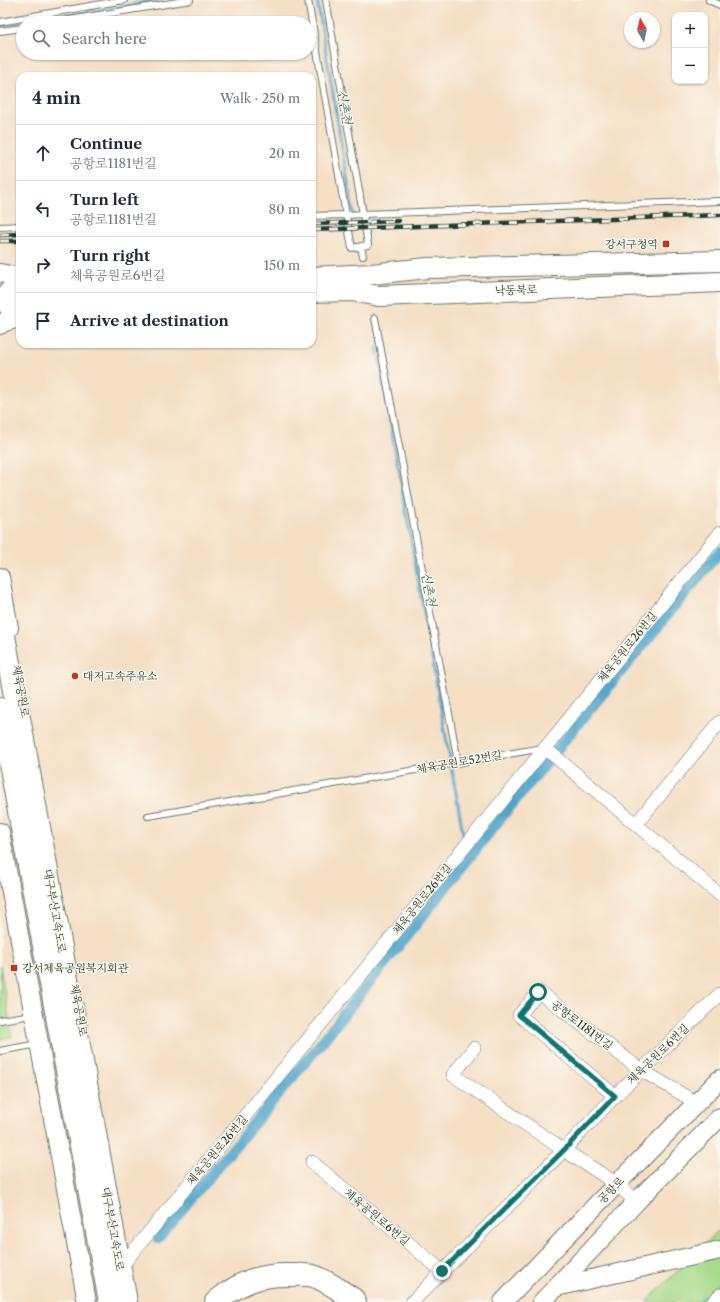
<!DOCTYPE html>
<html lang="en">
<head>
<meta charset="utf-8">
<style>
	:root { --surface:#fff; --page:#f6f6f7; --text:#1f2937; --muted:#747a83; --line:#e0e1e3 }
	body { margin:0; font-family:"Libre Caslon Text","Noto Serif KR",serif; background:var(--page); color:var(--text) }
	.controls { position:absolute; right:12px; top:12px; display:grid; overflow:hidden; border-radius:8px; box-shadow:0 1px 3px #0004 }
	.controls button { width:36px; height:36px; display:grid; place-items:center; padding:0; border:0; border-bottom:1px solid var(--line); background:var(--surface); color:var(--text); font:20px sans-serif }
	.compass { position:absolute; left:624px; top:12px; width:36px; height:36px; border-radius:50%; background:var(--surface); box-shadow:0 1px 3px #0004; rotate:351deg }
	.stop { position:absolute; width:12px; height:12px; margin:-9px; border:3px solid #0f766e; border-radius:50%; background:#fff }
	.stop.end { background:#0f766e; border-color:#fff; box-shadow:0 1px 4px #0008 }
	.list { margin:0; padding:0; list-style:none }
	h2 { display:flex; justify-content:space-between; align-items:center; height:52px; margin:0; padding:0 16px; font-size:17px }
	h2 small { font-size:13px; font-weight:400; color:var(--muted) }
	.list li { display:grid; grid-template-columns:26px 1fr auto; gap:12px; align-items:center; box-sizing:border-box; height:56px; padding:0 16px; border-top:1px solid var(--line) }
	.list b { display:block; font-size:15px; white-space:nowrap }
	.list p { margin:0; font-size:13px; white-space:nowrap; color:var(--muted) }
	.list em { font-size:13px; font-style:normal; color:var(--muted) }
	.icon { flex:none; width:22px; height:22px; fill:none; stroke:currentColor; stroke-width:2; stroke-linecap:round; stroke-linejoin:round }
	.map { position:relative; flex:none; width:720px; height:1302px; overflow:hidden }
	.search { position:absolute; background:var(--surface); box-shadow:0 1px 3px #0004; left:16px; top:16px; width:300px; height:44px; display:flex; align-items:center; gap:10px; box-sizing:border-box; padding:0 14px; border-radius:22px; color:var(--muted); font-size:15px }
	.panel { position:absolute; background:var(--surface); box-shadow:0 1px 3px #0004; left:16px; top:72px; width:300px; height:276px; border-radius:12px }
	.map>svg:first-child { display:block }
	.green { fill:#a8db8b; stroke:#648c60 }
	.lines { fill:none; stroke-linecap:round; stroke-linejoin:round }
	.stream { stroke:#4ea5cb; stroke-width:3 }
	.canal { stroke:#4ea5cb; stroke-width:11 }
	.service-casing { stroke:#6a7667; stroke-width:8 }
	.minor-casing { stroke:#6a7667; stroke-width:14 }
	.secondary-casing { stroke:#6a7667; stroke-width:20 }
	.primary-casing { stroke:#6a7667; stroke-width:22 }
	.motorway-casing { stroke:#6a7667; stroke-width:24 }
	.service { stroke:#fff; stroke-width:6 }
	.minor { stroke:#fff; stroke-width:13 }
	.secondary { stroke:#fff; stroke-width:18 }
	.primary { stroke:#fff; stroke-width:20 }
	.motorway { stroke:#fff; stroke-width:22 }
	.rail-casing { stroke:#1f3d34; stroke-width:4.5 }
	.rail { stroke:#fbf7ec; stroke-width:3; stroke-dasharray:9; stroke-linecap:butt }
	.route { stroke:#0f766e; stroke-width:5 }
	.poi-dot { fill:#c8321e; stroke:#fbf7ec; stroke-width:1.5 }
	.labels { text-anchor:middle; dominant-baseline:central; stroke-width:3; stroke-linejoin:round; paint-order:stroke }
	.poi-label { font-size:11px; fill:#1f3d34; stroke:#fbf7ec; text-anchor:start }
	.street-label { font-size:11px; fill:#1f3d34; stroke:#fbf7ec }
	.water-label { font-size:12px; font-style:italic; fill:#2d5c61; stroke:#fbf7ec }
</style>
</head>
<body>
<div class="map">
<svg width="720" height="1302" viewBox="0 0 720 1302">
	<rect width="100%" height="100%" fill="#fbf7ec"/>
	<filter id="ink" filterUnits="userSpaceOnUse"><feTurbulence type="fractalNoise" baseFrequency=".025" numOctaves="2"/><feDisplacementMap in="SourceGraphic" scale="8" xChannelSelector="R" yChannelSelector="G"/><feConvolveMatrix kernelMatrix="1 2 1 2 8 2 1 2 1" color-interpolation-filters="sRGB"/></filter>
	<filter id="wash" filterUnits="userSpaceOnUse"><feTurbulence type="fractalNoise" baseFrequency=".012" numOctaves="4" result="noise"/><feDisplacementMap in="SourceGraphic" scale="16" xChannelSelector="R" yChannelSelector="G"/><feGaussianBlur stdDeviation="0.9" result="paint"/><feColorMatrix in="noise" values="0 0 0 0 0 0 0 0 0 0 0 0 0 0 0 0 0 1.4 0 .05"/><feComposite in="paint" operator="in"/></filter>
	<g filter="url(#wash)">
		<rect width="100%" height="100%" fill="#f5dfc5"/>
		<g class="green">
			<polygon points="0,965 12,1037 0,1039"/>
			<polygon points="720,1229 720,1302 646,1302"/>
		</g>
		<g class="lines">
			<g class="stream">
				<polyline points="317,0 354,218"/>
				<polyline points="719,0 720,1"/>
				<polyline points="0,26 158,0"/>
				<polyline points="377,348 463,833"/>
				<polyline points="466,853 468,860"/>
				<polyline points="699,1302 720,1283"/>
			</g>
			<polyline class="canal" points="158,1238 317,1048 508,809 720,551"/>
		</g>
	</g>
	<g filter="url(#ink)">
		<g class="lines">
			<g class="service-casing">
				<g id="service">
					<polyline points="308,0 346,215 312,216"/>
					<polyline points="326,0 363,214 368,245 352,248 346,215 363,214 720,201"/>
					<polyline points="709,0 720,5"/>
					<polyline points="0,22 124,0"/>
					<polyline points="51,23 190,0"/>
					<polyline points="0,31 23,28"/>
					<polyline points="0,227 20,226"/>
					<polyline points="361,247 363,256"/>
					<polyline points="375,318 458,762"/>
					<polyline points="148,816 543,748"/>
					<polyline points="0,1020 32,1015"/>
					<polyline points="0,1051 38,1044"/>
				</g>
			</g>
			<g class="minor-casing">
				<g id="minor">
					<polyline points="545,748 720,895"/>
					<polyline points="636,824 720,722"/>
					<polyline points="474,1048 453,1075 564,1150 617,1184 636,1202"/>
					<polyline points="615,1096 519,1015 539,992 641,1070 697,1103"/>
					<polyline points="312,1162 442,1271"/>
					<polyline points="123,1264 333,1009 720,533"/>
					<polyline points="412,1302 564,1150 615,1096 720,994"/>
					<polyline points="713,1302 720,1295"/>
				</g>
			</g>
			<g class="secondary-casing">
				<g id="secondary">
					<polyline points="0,273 20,277"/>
					<polyline points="0,325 4,322 20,318"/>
					<polyline points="0,577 9,628"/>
					<polyline points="0,832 87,1302"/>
					<polyline points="556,1287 720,1250"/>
					<polyline points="503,1302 599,1202 720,1079"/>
					<polyline points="542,1302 636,1202 720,1117"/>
				</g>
			</g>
			<g class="primary-casing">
				<g id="primary">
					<polyline points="312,277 372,274 427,268 720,261"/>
					<path d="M 20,283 C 11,288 3,295 8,305 C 11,311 14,314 20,316"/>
					<polyline points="312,292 352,291 379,296 720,282"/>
				</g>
			</g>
			<g class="motorway-casing">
				<g id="motorway">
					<polyline points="0,614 126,1302"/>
					<polyline points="0,709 110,1302"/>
					<path d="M 216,1302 C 240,1282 260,1274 291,1275 C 298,1275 306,1274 313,1276 C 327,1280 340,1291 353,1299 L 355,1302"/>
				</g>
			</g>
			<use href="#service" class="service"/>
			<use href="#minor" class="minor"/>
			<use href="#secondary" class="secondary"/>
			<use href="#primary" class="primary"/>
			<use href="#motorway" class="motorway"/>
			<g class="rail-casing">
				<g id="rail">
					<polyline points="312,224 398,221"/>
					<polyline points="312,230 720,215"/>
					<polyline points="0,235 20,234"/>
					<polyline points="0,241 20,241"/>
				</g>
			</g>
			<use href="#rail" class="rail"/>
		</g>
	</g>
	<g class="lines" filter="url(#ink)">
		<polyline class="route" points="442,1271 564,1150 615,1096 519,1015 538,992"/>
	</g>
	<g class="poi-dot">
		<rect x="662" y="240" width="8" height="8" rx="2"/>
		<circle cx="75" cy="676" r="4"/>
		<rect x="10" y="964" width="8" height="8" rx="2"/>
	</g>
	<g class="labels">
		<g class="poi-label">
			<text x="658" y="244" text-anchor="end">강서구청역</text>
			<text x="83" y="676">대저고속주유소</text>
			<text x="22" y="968">강서체육공원복지회관</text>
		</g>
		<g class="street-label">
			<text transform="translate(516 290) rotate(-2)">낙동북로</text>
			<text transform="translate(627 647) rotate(-51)">체육공원로26번길</text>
			<text transform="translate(21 691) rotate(80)">체육공원로</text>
			<text transform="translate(459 762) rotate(-10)">체육공원로52번길</text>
			<text transform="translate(422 899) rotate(-51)">체육공원로26번길</text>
			<text transform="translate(55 911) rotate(80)">대구부산고속도로</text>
			<text transform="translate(79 1010) rotate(80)">체육공원로</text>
			<text transform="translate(582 1025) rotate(37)">공항로1181번길</text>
			<text transform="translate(658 1054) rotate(-44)">체육공원로6번길</text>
			<text transform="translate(217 1150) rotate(-50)">체육공원로26번길</text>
			<text transform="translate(611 1190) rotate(-46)">공항로</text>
			<text transform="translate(377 1217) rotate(40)">체육공원로6번길</text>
			<text transform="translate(113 1229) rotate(80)">대구부산고속도로</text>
		</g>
		<g class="water-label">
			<text transform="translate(345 107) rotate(80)">신촌천</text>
			<text transform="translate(429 589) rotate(80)">신촌천</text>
		</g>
	</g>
</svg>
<div class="controls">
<button>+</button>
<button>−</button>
</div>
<svg class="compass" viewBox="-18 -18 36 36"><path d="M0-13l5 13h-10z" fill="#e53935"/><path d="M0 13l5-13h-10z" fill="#747a83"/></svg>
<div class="stop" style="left:538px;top:992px"></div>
<div class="stop end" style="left:442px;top:1271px"></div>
<div class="search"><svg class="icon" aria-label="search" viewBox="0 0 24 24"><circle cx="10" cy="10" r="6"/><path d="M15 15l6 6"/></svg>Search here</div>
<section class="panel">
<h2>4 min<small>Walk · 250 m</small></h2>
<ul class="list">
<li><svg class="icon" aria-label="ahead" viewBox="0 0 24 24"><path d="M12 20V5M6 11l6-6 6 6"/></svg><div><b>Continue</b><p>공항로1181번길</p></div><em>20 m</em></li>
<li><svg class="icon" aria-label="left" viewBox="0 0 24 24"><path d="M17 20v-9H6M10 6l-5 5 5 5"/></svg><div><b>Turn left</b><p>공항로1181번길</p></div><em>80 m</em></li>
<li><svg class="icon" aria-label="right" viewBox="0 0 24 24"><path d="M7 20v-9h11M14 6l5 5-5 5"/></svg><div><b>Turn right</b><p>체육공원로6번길</p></div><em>150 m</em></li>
<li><svg class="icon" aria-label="arrive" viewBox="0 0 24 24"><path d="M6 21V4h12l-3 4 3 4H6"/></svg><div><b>Arrive at destination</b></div></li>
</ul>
</section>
</div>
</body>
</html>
